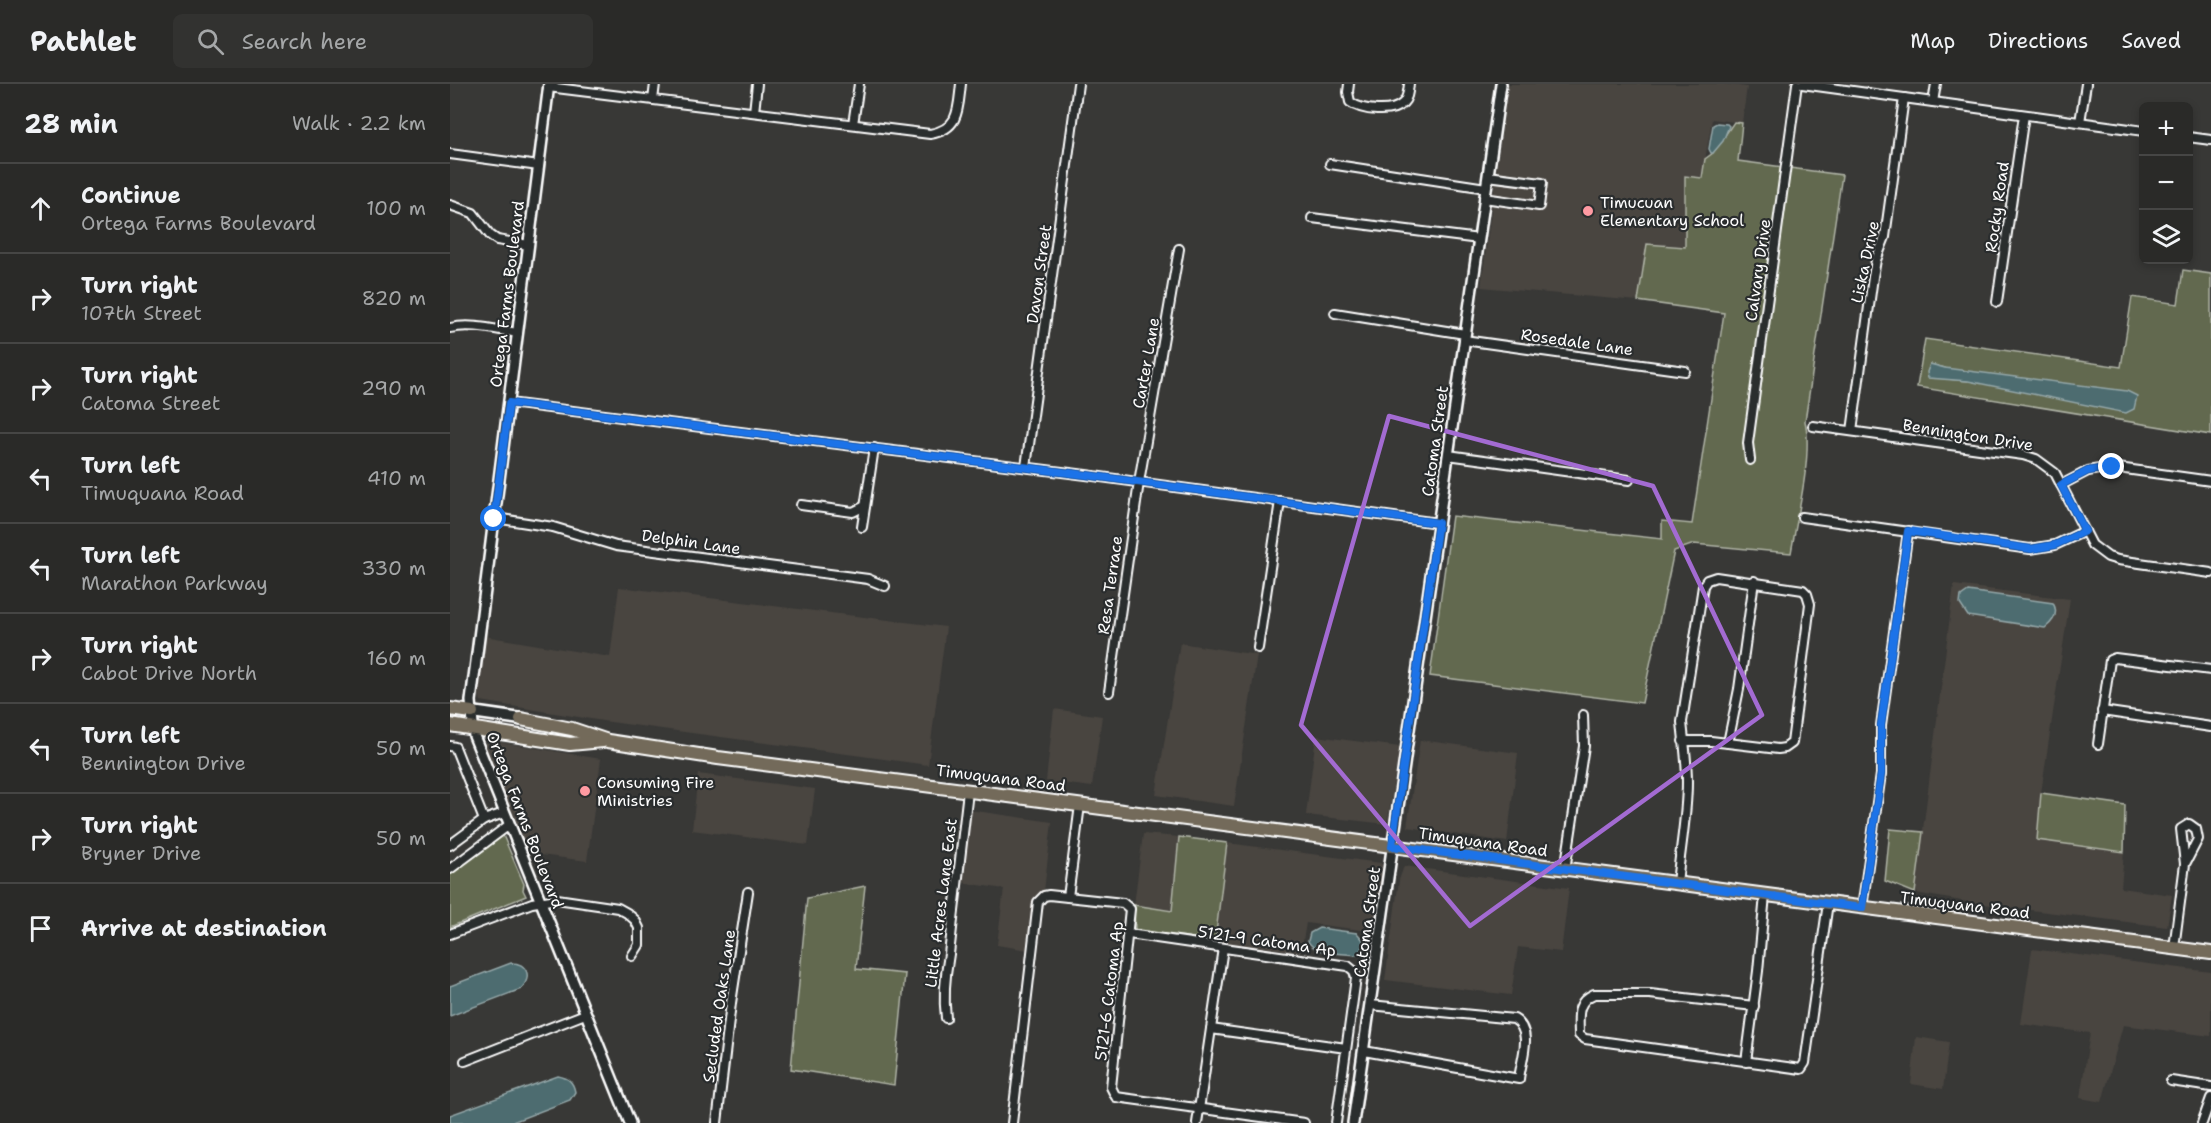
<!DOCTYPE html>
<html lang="en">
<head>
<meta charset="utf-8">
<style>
	:root { --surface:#2a2a28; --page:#323230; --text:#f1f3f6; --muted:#a5a7a8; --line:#464645 }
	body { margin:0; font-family:"Shantell Sans",sans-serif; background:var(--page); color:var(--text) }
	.controls { position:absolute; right:18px; top:18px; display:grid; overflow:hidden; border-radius:9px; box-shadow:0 3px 9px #0003 }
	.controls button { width:54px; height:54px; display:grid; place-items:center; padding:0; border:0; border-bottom:2px solid var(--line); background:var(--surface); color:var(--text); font:30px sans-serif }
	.stop { position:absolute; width:18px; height:18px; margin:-14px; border:4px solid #1a73e8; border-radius:50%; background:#fff }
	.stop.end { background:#1a73e8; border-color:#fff; box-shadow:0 2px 6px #0008 }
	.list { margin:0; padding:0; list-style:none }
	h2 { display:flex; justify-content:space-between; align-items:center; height:78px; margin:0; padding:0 24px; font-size:26px }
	h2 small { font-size:20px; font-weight:400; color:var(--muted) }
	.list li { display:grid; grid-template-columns:39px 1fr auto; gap:18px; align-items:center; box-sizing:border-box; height:90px; padding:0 24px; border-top:2px solid var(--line) }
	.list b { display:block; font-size:22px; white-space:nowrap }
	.list p { margin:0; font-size:20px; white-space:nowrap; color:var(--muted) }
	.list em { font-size:20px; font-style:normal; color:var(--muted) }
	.icon { flex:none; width:33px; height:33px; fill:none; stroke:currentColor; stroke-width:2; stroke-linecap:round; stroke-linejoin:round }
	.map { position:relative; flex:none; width:1761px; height:1039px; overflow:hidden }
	header { display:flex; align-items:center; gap:36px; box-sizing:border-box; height:84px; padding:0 30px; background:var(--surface); border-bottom:2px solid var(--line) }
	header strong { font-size:28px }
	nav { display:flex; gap:33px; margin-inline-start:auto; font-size:21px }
	.search { width:420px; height:54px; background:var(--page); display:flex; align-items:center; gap:15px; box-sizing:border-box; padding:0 21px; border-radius:9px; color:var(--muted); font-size:22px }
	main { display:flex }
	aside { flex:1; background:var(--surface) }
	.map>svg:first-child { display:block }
	.built { fill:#494540 }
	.green { fill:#62694f; stroke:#b0b4a7; stroke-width:1.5; fill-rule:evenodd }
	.water { fill:#4d6c6f; stroke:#94a7a9; stroke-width:1.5 }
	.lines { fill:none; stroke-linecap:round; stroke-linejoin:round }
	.minor-casing { stroke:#fff; stroke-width:12 }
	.tertiary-casing { stroke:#fff; stroke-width:14 }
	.secondary-casing { stroke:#fff; stroke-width:15 }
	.primary-casing { stroke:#fff; stroke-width:16 }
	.minor { stroke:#2a2d2e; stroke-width:8 }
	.tertiary { stroke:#2a2d2e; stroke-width:9 }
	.secondary { stroke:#2a2d2e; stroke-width:10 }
	.primary { stroke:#736b5a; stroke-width:12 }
	.route { stroke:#1a73e8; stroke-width:8 }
	.marked { fill:none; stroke:#a36bd2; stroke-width:4.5; stroke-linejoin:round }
	.poi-dot { fill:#ff9aa2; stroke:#2a2d2e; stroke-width:2 }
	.labels { text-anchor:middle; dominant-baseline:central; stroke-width:4.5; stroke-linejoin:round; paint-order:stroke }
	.poi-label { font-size:16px; fill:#fff; stroke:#2a2d2e; text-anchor:start }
	.street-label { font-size:16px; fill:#fff; stroke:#2a2d2e }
</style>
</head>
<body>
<header>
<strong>Pathlet</strong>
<div class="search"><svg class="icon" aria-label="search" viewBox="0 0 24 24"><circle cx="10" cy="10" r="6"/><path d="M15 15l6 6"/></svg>Search here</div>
<nav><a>Map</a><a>Directions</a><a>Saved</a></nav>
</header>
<main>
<aside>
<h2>28 min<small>Walk · 2.2 km</small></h2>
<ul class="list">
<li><svg class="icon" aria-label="ahead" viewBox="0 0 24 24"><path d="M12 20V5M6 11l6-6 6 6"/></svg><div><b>Continue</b><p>Ortega Farms Boulevard</p></div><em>100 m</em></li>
<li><svg class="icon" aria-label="right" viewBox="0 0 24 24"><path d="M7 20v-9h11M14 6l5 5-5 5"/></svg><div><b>Turn right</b><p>107th Street</p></div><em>820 m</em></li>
<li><svg class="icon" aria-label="right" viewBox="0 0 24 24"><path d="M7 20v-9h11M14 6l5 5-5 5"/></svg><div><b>Turn right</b><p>Catoma Street</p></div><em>290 m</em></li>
<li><svg class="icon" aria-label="left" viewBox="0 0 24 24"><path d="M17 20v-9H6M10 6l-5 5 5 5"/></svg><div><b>Turn left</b><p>Timuquana Road</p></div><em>410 m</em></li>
<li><svg class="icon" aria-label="left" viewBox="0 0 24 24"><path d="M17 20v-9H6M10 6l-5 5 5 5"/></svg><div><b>Turn left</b><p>Marathon Parkway</p></div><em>330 m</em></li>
<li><svg class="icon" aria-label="right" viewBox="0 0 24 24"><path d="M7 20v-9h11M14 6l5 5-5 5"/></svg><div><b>Turn right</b><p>Cabot Drive North</p></div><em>160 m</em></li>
<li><svg class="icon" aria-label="left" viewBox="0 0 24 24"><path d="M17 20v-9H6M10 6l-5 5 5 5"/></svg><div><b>Turn left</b><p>Bennington Drive</p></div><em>50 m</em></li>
<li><svg class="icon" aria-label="right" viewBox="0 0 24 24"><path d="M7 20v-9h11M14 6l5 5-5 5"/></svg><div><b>Turn right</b><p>Bryner Drive</p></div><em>50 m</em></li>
<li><svg class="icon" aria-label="arrive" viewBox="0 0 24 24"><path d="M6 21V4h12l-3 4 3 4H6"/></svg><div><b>Arrive at destination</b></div></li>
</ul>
</aside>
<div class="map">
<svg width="1761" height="1039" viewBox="0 0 1761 1039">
	<rect width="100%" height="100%" fill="#383836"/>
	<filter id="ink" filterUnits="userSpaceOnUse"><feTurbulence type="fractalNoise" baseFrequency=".0167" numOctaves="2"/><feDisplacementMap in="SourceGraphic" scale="12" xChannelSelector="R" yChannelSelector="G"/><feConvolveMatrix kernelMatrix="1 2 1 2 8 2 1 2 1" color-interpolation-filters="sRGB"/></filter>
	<g filter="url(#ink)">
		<g class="built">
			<polygon points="1058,0 1273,0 1297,3 1292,39 1262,35 1252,94 1235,93 1235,163 1197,160 1188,217 1031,203"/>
			<polygon points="1504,501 1620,515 1591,709 1588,756 1674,768 1671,804 1722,811 1717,843 1518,818 1465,809"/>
			<polygon points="169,503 496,543 478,681 153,637 31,617 29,611 34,552 160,573"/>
			<polygon points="730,559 807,571 784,722 706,711"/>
			<polygon points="604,625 652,632 642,703 596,697"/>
			<polygon points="866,652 950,663 937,740 856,731"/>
			<polygon points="37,656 151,675 137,777 75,769 36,665"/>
			<polygon points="970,656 1068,669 1057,758 957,743"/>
			<polygon points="248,690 365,705 358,761 242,746"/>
			<polygon points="519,726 602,738 594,807 585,812 578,866 547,861 554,805 510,798"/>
			<polygon points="693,750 729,753 722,827 684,821"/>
			<polygon points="777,759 931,779 933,785 927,848 856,839 851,868 765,857"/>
			<polygon points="954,782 1119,804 1111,868 1068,863 1061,911 935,896 949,796"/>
			<polygon points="1582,865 1761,888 1761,952 1673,941 1652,1018 1630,1014 1640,949 1571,940"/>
			<polygon points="1466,953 1499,958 1493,1005 1461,1000"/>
		</g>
		<g class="green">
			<path d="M 1284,38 L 1292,39 L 1288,77 L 1392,91 L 1355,337 C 1363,371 1347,433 1341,469 L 1244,460 L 1224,467 L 1192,619 L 980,592 L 1002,432 L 1212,455 L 1212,437 L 1242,440 L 1274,229 L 1188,217 L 1197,160 L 1235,163 L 1235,92 L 1252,94 L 1255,75 L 1263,69 Z"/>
			<path d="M 1733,186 L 1761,190 L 1761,351 L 1467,303 L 1475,255 L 1671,283 L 1682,213 L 1728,220 ZM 1480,280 L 1495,284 L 1518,297 L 1478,293 Z"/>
			<polygon points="1591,709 1675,721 1674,768 1587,756"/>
			<polygon points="1440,745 1473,748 1465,809 1435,797"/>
			<polygon points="52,749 74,800 73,806 76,812 0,843 0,790"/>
			<polygon points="729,753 777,759 765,857 685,846 684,821 722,827"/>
			<polygon points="415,802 406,885 455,890 444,1001 341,985 357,814"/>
		</g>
		<g class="water">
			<polygon points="1267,39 1277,40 1279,42 1273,57 1263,69 1261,69 1259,65 1263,41"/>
			<polygon points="1480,280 1495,284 1677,307 1687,312 1684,325 1676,329 1518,297 1478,294 1477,288"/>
			<path d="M 1518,507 L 1603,519 C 1609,529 1604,537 1595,544 L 1518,532 L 1510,520 L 1511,512 Z"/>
			<path d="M 869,844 L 907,849 L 913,856 L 912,866 L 906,871 C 891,869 865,871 858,857 L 860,849 Z"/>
			<path d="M 61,879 C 78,879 82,893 71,905 L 0,932 L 0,902 Z"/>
			<path d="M 108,992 C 118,994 123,997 125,1008 L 120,1016 L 60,1039 L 0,1039 L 0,1031 Z"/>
		</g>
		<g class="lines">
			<g class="minor-casing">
				<g id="minor">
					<path d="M 899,0 L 898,8 L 900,18 C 912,27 942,30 953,19 C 958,14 958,7 959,0"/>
					<polyline points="1352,0 1694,47"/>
					<path d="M 98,3 L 480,50 C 510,45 508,24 511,0"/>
					<polyline points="203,16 205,0"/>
					<polyline points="1483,18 1486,0"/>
					<polyline points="304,28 307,0"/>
					<polyline points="1630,38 1636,0"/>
					<polyline points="403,40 409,0"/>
					<polyline points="1738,53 1761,56"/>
					<polyline points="0,70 89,82"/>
					<polyline points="880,80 1036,104"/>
					<polyline points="1034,114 1089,122 1092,99 1038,92"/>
					<polyline points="0,121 23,129 40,151 47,156 79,161"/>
					<polyline points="862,134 1029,155"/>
					<polyline points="1547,218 1574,31"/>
					<polyline points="885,229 1015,250"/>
					<path d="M 0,244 C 22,239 46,246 68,249"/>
					<polyline points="1014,256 1235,287"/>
					<polyline points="59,319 636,391 988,439"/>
					<polyline points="1363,342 1573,371 1586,375 1605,389 1642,461 1658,473 1668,476 1761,489"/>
					<polyline points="1402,347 1423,193 1426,176 1435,153 1454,14"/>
					<polyline points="998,371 1179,396"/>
					<polyline points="1300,376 1298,359 1347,0"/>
					<polyline points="576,383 628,0"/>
					<polyline points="1611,401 1638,387 1661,383 1761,397"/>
					<polyline points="351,421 403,428 415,422"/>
					<polyline points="1352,433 1580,465 1605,461 1635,447"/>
					<polyline points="45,434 103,443 166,462 418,495 435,502"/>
					<polyline points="412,443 424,364"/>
					<polyline points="808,564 830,417"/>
					<polyline points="659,608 689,398 729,165"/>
					<polyline points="1652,627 1761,643"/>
					<polyline points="1278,659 1289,605 1304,497"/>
					<polyline points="1648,660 1660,576 1665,574 1761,586"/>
					<polyline points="0,662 5,663 34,736 54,729"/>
					<polyline points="0,761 34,736"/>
					<polyline points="0,785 59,741"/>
					<polyline points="1115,786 1134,662 1133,631"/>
					<path d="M 1227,800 C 1230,766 1237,732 1237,698 C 1237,678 1234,658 1232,638 L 1253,502 L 1257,496 L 1266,493 L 1353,506 L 1357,510 L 1360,520 L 1342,659 L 1335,664 L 1328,665 L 1261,657 L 1233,657"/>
					<polyline points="618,813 630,721"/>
					<polyline points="1412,824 1431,690 1431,641 1458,447"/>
					<polyline points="0,850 82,819 107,815 168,824 177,829 185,836 189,844 189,861 182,872"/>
					<polyline points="679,850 898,882 904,887 906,894 886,1039"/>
					<polyline points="1724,864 1735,780 1748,755 1746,745 1739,740 1731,745 1735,780"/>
					<path d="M 1304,922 L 1200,910 L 1144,910 C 1125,918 1129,933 1129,951 L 1135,955 L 1157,958 L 1351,985 L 1355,979 L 1378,819"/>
					<path d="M 496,934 C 493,911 495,892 499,870 L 518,707"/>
					<polyline points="761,945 896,964"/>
					<path d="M 914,967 L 1069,995 C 1071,976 1084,947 1064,935 L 920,921"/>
					<polyline points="15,977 135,930"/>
					<polyline points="1296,978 1308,887 1315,811"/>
					<polyline points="1721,997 1761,1003"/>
					<polyline points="267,1039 281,919 298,808"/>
					<polyline points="562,1039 588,818 594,812 599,811 673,819 680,825 661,1003 666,1013 854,1039"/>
					<polyline points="747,1039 773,864"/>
					<polyline points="1752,1039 1761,1014"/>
				</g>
			</g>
			<g class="tertiary-casing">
				<g id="tertiary">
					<polyline points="99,0 21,617 24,652 180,1039"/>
					<polyline points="903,1039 1051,0"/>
				</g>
			</g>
			<g class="secondary-casing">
				<polyline id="secondary" points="22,628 71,635"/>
			</g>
			<g class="primary-casing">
				<g id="primary">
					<polyline points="0,625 22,628"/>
					<polyline points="71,635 122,645 158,657 268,674 1761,869"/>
					<polyline points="0,641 120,660 153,657"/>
				</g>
			</g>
			<use href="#minor" class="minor"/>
			<use href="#tertiary" class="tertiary"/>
			<use href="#secondary" class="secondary"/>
			<use href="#primary" class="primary"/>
		</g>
	</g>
	<g class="lines" filter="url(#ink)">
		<polyline class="route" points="44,435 59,319 636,391 988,439 942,762 1412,824 1431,690 1431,641 1458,447 1581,465 1605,461 1635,447 1611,401 1638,387 1662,383"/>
	</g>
	<path class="marked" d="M 939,332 L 1203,402 L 1312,631 L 1020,842 L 851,641 Z"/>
	<g class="poi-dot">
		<circle cx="1138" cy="127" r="6"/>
		<circle cx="135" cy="707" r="6"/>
	</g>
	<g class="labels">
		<g class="poi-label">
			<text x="1150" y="118">Timucuan<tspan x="1150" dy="18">Elementary School</tspan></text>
			<text x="147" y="698">Consuming Fire<tspan x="147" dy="18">Ministries</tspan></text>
		</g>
		<g class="street-label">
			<text transform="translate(1547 123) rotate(-82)">Rocky Road</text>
			<text transform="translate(1415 178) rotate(-78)">Liska Drive</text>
			<text transform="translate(1308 186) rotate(-82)">Calvary Drive</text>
			<text transform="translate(589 190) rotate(-82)">Davon Street</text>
			<text transform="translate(57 210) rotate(-83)">Ortega Farms Boulevard</text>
			<text transform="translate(1127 258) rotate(8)">Rosedale Lane</text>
			<text transform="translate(696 279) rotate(-80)">Carter Lane</text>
			<text transform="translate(1518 351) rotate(9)">Bennington Drive</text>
			<text transform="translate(985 357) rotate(-82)">Catoma Street</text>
			<text transform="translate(241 458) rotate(8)">Delphin Lane</text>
			<text transform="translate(660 501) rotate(-82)">Resa Terrace</text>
			<text transform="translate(551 694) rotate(7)">Timuquana Road</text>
			<text transform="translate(75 736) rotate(69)">Ortega Farms Boulevard</text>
			<text transform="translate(1033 758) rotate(8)">Timuquana Road</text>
			<text transform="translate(491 819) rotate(-83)">Little Acres Lane East</text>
			<text transform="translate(1515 821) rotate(7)">Timuquana Road</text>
			<text transform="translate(917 838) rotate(-82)">Catoma Street</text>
			<text transform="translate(817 857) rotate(8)">5121-9 Catoma Ap</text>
			<text transform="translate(659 907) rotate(-83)">5121-6 Catoma Ap</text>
			<text transform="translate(269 922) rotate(-82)">Secluded Oaks Lane</text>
		</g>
	</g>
</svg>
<div class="controls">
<button>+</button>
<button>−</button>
<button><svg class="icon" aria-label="layers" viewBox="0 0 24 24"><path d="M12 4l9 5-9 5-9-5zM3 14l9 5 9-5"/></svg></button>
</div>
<div class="stop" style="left:44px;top:435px"></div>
<div class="stop end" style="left:1662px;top:383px"></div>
</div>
</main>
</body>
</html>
